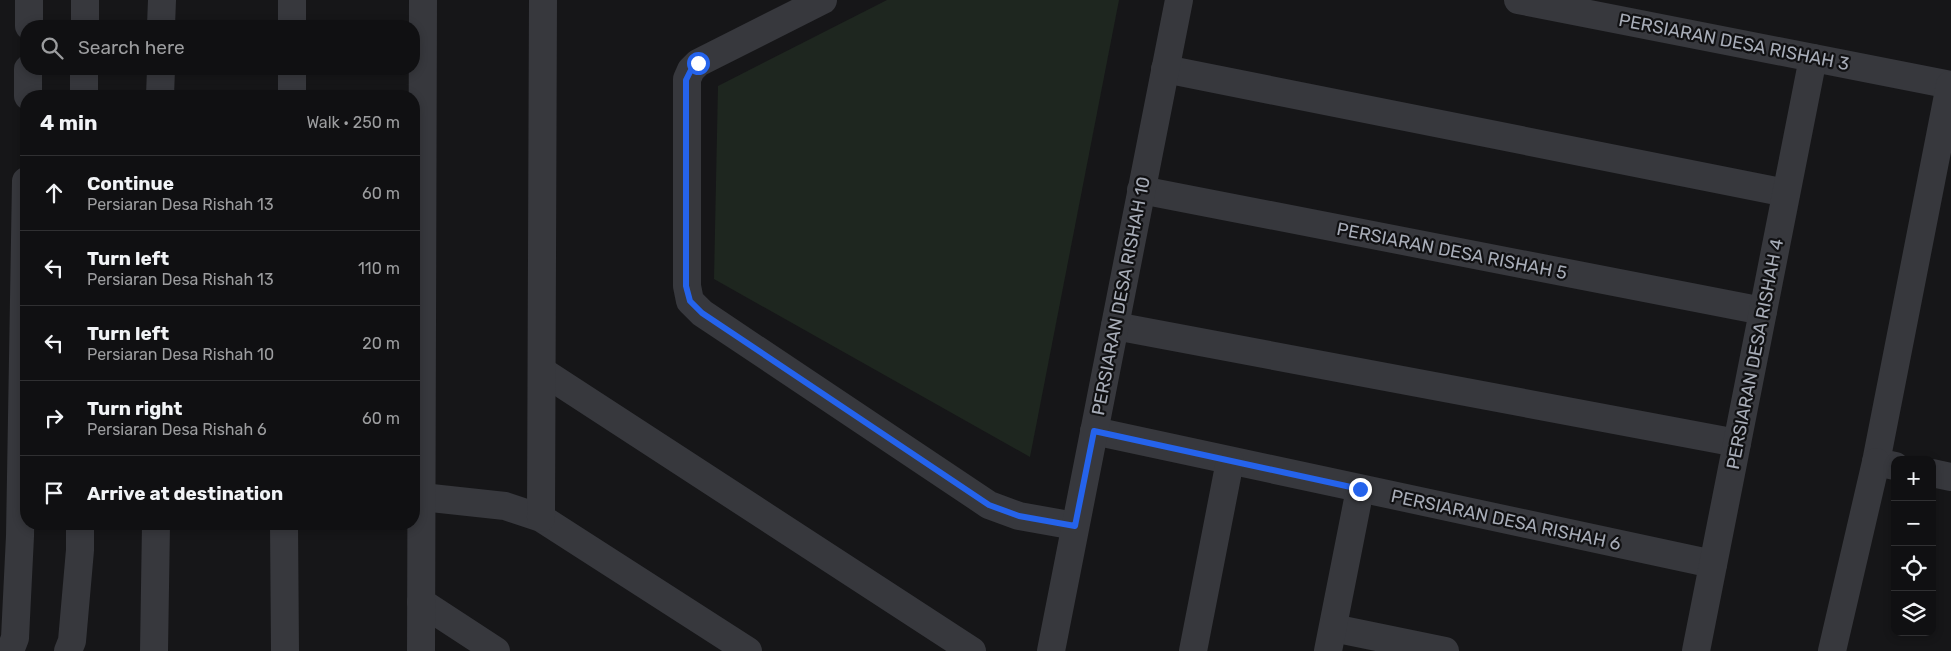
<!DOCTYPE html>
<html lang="en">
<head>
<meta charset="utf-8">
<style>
	:root { --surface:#101012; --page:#19191b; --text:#f1f3f6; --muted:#9c9d9f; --line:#303032 }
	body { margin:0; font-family:Rubik,sans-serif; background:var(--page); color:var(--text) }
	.controls { position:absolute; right:15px; bottom:15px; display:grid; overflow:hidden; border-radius:10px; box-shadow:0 2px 8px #0003 }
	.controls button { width:45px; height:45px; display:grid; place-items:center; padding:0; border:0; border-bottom:1px solid var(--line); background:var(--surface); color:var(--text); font:25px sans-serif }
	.stop { position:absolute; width:15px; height:15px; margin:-11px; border:4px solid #2563eb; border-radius:50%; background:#fff }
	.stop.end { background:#2563eb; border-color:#fff; box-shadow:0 1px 5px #0008 }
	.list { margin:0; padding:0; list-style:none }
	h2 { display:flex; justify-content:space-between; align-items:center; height:65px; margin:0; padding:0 20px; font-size:21px }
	h2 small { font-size:16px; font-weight:400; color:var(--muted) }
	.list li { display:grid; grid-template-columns:32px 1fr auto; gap:15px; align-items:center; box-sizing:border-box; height:75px; padding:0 20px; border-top:1px solid var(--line) }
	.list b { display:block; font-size:19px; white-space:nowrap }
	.list p { margin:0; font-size:16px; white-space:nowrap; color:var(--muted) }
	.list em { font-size:16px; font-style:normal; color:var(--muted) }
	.icon { flex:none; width:28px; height:28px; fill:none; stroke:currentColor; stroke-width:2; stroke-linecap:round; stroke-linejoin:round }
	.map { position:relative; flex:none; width:1951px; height:651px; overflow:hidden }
	.search { position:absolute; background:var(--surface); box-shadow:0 2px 8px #0003; left:20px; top:20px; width:400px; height:55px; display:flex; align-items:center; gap:12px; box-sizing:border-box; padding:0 18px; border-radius:20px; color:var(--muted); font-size:19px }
	.panel { position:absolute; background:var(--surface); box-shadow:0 2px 8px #0003; left:20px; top:90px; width:400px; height:440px; border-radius:20px }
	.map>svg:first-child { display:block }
	.green { fill:#1e261f }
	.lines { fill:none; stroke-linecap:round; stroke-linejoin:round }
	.minor { stroke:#37383d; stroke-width:28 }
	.route { stroke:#2563eb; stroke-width:6 }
	.labels { text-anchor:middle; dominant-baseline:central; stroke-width:4.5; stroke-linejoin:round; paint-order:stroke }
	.street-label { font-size:18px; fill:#a8adb8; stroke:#111113 }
</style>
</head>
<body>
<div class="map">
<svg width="1951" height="651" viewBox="0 0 1951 651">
	<rect width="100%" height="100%" fill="#161618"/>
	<polygon class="green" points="887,0 1119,0 1030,457 714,279 718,86"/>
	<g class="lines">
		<g class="minor">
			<polyline points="823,0 698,63 691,70 687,79 687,286 690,301 702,313 989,505 1019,516 1075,526"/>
			<polyline points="1518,0 1951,85"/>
			<polyline points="29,26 29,0"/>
			<polyline points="85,26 85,0"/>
			<polyline points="161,26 162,0"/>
			<polyline points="292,26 292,0"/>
			<polyline points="1165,69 1786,193"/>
			<polyline points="28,96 28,69"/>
			<polyline points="84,96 84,69"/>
			<polyline points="160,96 161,69"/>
			<polyline points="292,96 292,69"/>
			<polyline points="1141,190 1763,311"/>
			<polyline points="1115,326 1737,443"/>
			<polyline points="542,371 972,651"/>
			<polyline points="1094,431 1713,564"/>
			<polyline points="1895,466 1876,462 1950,85"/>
			<polyline points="1932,473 1951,477"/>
			<polyline points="422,497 505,506 541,518 748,651"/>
			<polyline points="541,518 543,0"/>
			<polyline points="284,524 285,651"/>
			<polyline points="421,602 496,651"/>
			<polyline points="1333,628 1445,651"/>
			<polyline points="10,651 15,638 20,536 26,181"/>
			<polyline points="68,651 72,641 80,550 80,524"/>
			<polyline points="154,651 156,524"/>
			<polyline points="421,651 423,0"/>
			<polyline points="1051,651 1179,0"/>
			<polyline points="1193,651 1230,461"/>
			<polyline points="1328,651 1360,489"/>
			<polyline points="1696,651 1813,58"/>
			<polyline points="1832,651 1876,462"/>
		</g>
	</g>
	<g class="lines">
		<polyline class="route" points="698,63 691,70 686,80 686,286 690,301 702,313 989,505 1019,516 1075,526 1094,431 1360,489"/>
	</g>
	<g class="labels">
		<g class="street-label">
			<text transform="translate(1734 42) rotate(11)">PERSIARAN DESA RISHAH 3</text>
			<text transform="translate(1452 251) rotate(11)">PERSIARAN DESA RISHAH 5</text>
			<text transform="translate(1121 296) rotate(-79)">PERSIARAN DESA RISHAH 10</text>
			<text transform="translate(1755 354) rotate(-79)">PERSIARAN DESA RISHAH 4</text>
			<text transform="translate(1506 520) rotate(12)">PERSIARAN DESA RISHAH 6</text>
		</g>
	</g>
</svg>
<div class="controls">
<button>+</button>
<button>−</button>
<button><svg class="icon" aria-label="locate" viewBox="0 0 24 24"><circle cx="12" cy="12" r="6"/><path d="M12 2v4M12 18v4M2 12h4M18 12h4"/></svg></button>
<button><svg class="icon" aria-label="layers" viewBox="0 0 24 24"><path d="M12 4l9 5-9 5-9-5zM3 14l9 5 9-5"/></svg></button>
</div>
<div class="stop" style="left:698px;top:63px"></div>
<div class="stop end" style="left:1360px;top:489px"></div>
<div class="search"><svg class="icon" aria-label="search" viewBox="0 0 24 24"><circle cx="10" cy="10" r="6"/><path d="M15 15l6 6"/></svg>Search here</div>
<section class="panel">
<h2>4 min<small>Walk · 250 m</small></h2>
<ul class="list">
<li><svg class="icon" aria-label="ahead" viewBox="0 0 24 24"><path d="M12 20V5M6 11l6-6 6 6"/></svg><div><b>Continue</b><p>Persiaran Desa Rishah 13</p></div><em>60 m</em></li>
<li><svg class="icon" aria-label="left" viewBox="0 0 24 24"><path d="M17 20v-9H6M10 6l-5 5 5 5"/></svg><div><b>Turn left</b><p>Persiaran Desa Rishah 13</p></div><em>110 m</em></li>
<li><svg class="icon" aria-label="left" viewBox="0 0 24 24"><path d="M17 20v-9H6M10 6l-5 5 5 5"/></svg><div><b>Turn left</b><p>Persiaran Desa Rishah 10</p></div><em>20 m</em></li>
<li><svg class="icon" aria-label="right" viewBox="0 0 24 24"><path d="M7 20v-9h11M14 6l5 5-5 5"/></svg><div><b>Turn right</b><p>Persiaran Desa Rishah 6</p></div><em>60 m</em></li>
<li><svg class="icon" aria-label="arrive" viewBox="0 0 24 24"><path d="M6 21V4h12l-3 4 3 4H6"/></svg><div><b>Arrive at destination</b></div></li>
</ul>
</section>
</div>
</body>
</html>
